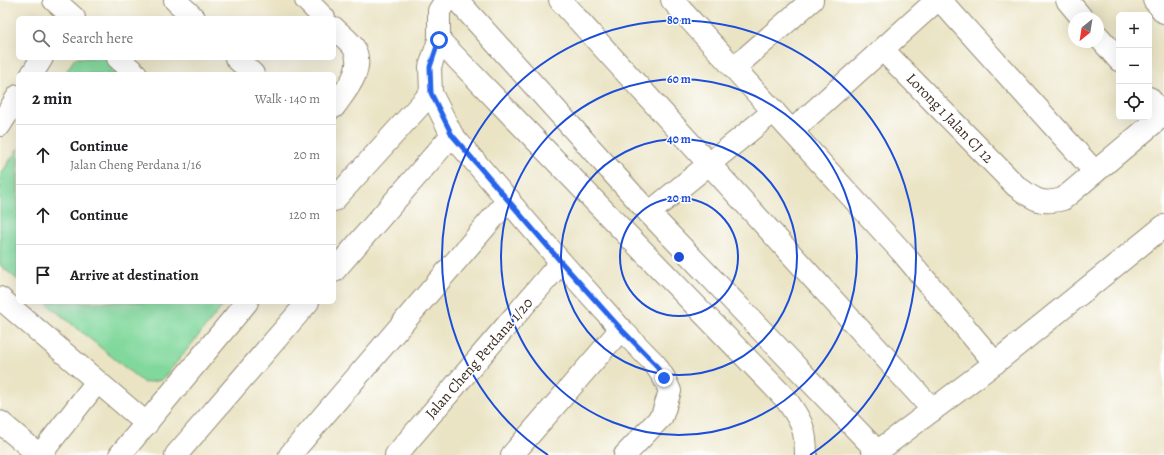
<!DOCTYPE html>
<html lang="en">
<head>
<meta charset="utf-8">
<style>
	:root { --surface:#fff; --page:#f6f6f6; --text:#202124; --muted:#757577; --line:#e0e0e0 }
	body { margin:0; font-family:Alegreya,serif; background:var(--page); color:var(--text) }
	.controls { position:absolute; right:12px; top:12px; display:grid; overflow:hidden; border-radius:6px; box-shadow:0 4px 16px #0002 }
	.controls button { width:36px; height:36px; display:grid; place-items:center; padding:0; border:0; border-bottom:1px solid var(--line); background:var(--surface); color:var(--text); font:20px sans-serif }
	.compass { position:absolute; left:1068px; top:12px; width:36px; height:36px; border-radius:50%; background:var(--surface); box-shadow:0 4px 16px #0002; rotate:210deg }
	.stop { position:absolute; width:12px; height:12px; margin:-9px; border:3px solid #2563eb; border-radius:50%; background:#fff }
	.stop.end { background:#2563eb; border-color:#fff; box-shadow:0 1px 4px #0008 }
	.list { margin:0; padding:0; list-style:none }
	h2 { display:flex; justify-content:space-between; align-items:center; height:52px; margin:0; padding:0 16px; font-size:17px }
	h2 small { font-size:13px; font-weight:400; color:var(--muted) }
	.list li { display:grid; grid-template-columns:26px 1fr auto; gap:12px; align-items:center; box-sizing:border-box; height:60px; padding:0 16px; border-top:1px solid var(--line) }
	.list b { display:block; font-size:15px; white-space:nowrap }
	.list p { margin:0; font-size:13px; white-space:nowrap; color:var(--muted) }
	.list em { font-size:13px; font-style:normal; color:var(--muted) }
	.icon { flex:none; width:22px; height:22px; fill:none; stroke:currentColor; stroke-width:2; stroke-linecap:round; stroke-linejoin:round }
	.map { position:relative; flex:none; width:1164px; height:455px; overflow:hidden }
	.search { position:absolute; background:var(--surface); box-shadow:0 4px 16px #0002; left:16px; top:16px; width:320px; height:44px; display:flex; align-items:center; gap:10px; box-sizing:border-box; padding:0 14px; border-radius:6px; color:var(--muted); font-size:15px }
	.panel { position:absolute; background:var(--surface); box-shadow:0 4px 16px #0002; left:16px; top:72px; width:320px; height:232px; border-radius:6px }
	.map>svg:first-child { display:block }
	.green { fill:#81d89c; stroke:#5e815d }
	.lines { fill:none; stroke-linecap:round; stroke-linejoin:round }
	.minor-casing { stroke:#928772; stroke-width:24 }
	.minor { stroke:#fff; stroke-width:22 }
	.route { stroke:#2563eb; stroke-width:5 }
	.ring { fill:none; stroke:#1d4ed8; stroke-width:2 }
	.labels { text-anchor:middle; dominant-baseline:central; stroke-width:3; stroke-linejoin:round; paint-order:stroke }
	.street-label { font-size:15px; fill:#3b2a1e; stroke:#fff }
	.centre { fill:#1d4ed8; stroke:#fff; stroke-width:2 }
	.ring-label { font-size:12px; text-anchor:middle; font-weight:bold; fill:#1d4ed8; stroke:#fff; stroke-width:3; stroke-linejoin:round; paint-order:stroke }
</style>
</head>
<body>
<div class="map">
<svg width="1164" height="455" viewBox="0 0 1164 455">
	<rect width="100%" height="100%" fill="#fff"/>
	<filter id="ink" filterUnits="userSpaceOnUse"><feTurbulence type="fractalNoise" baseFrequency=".025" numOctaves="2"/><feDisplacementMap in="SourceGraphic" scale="8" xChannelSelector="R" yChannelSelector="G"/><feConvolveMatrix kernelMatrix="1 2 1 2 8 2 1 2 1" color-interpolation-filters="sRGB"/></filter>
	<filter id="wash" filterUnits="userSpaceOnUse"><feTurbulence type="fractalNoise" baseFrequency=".012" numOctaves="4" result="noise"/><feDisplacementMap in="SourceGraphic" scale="16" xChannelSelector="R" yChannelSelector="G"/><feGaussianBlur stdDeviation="0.9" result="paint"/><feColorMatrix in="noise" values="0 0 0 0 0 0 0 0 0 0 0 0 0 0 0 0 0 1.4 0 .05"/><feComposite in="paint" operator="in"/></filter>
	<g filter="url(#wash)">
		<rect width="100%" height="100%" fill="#eae4c5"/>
		<g class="green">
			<polygon points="75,58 114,58 130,74 65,74"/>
			<polygon points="18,148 18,280 0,265 0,176"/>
			<polygon points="45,302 226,302 162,380 144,383"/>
		</g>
	</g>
	<g filter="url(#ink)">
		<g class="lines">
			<g class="minor-casing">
				<g id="minor">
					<polyline points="54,0 74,18"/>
					<polyline points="175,0 194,18"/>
					<polyline points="306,0 324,18"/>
					<polyline points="457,0 649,213 877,451"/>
					<polyline points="560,0 933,410"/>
					<polyline points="672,0 901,251 995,363"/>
					<polyline points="940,0 1095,172"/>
					<polyline points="1067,0 1082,18"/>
					<polyline points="1154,0 1164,12"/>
					<path d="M 334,28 C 340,34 350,41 354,48 C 365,70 346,90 334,107"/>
					<polyline points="1098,36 1119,60"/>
					<path d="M 439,40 L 785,398 C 801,420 806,428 806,455"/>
					<path d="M 883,50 L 1016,186 C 1035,200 1040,205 1063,199 L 1163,115"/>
					<polyline points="118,58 136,74"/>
					<polyline points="236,58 253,74"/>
					<polyline points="734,68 812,0"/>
					<polyline points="32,74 42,58"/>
					<polyline points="431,93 452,135 561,262 621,329 655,364 664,378 670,391 662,416 625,455"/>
					<polyline points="1149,98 1164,116"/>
					<polyline points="0,125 18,96"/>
					<polyline points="792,131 937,0"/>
					<polyline points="334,200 431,93 430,67 439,40 439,11 446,0"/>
					<polyline points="649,213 774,111"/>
					<polyline points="334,271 452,135"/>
					<polyline points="0,298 147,424"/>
					<polyline points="0,422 39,455"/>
					<polyline points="40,455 97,382"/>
					<polyline points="120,455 247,302"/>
					<polyline points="176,455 308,302"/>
					<polyline points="290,455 509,199"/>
					<polyline points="396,455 561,262"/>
					<polyline points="512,455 621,329"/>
					<polyline points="873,455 995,363 1164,226"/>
				</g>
			</g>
			<use href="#minor" class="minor"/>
		</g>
	</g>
	<g class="lines" filter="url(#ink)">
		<polyline class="route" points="439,40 430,67 431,93 452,135 561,262 621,329 655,364 664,378"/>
	</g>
	<g class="ring">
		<circle cx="679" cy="257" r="59"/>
		<circle cx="679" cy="257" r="118"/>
		<circle cx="679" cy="257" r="178"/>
		<path d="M548 455A237 237 0 1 1 810 455"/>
	</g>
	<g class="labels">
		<g class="street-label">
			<text transform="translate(950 118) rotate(46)">Lorong 1 Jalan CJ 12</text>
			<text transform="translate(479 358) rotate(-49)">Jalan Cheng Perdana 1/20</text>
		</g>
	</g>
	<circle cx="679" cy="257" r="6" class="centre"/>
	<g class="ring-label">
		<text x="679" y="24">80 m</text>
		<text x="679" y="83">60 m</text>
		<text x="679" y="143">40 m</text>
		<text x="679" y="202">20 m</text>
	</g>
</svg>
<div class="controls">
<button>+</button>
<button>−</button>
<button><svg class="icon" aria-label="locate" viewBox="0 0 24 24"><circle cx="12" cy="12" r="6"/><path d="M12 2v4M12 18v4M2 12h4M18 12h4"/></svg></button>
</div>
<svg class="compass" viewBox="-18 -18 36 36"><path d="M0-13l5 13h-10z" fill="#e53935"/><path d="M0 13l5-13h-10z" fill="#757577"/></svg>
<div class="stop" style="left:439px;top:40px"></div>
<div class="stop end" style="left:664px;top:378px"></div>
<div class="search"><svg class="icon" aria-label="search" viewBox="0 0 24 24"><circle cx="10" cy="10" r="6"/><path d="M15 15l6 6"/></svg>Search here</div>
<section class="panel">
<h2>2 min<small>Walk · 140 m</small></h2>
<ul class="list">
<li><svg class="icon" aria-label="ahead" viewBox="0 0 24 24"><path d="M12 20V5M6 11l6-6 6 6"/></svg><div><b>Continue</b><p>Jalan Cheng Perdana 1/16</p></div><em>20 m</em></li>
<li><svg class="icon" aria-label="ahead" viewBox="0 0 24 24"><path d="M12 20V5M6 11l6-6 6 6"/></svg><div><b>Continue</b></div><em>120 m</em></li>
<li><svg class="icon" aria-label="arrive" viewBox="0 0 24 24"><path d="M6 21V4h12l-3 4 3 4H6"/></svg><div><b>Arrive at destination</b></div></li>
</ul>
</section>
</div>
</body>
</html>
